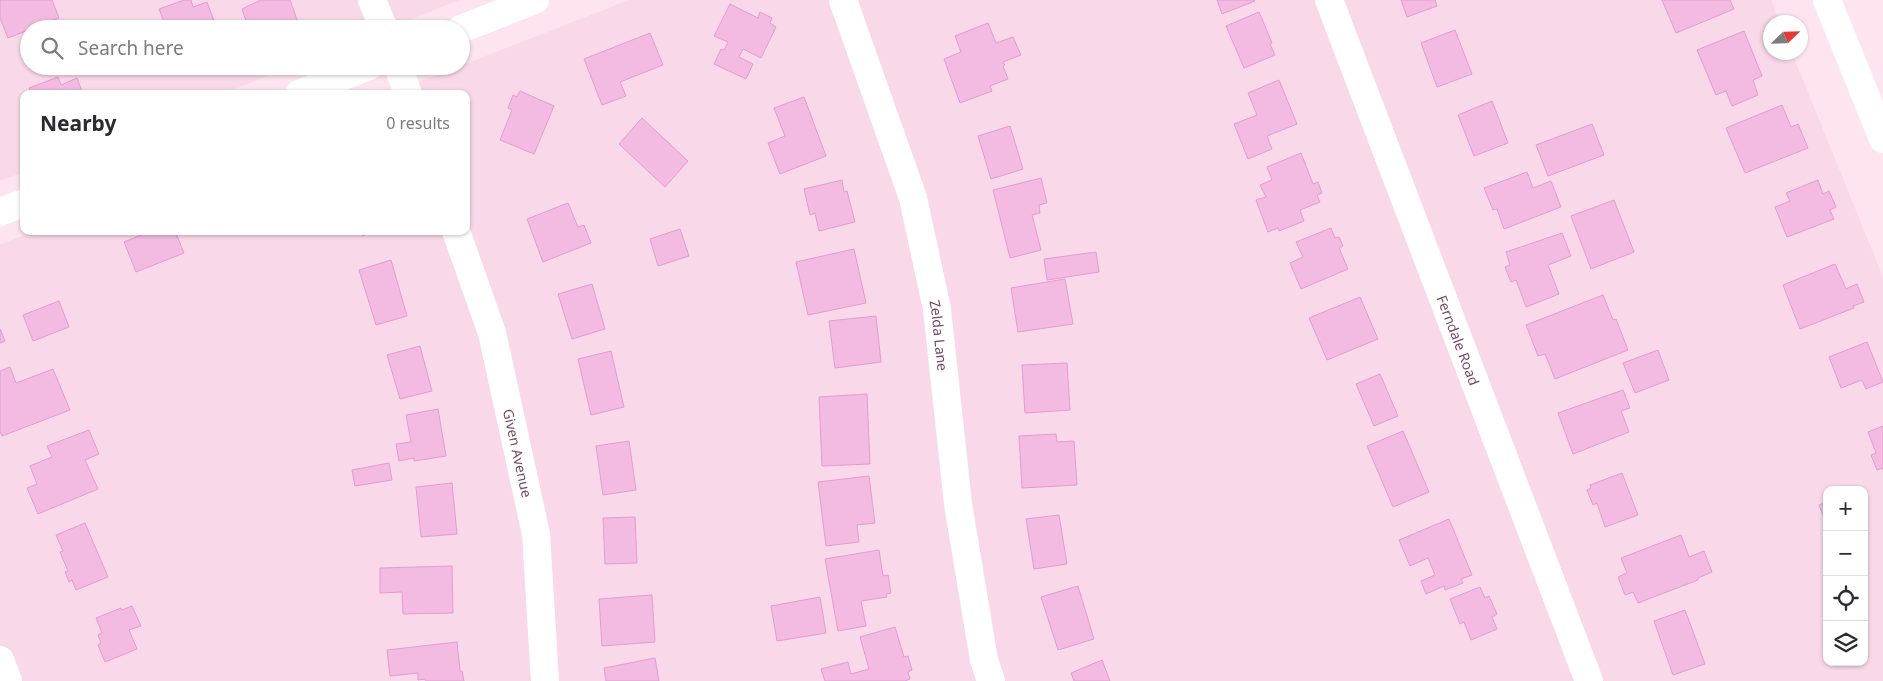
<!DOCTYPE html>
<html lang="en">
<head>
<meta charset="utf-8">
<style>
	:root { --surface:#fff; --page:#f2f2f3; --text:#2b2b33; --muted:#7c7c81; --line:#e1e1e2 }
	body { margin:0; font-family:"Noto Sans",sans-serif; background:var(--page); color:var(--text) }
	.controls { position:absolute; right:15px; bottom:15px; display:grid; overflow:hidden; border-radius:10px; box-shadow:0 1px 4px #0004 }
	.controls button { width:45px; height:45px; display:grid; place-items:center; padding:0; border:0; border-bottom:1px solid var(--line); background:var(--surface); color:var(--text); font:25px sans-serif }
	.compass { position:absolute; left:1763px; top:15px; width:45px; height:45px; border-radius:50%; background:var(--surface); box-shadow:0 1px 4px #0004; rotate:67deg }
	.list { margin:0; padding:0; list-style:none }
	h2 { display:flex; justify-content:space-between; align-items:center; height:65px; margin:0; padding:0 20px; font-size:21px }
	h2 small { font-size:16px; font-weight:400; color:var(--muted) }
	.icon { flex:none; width:28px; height:28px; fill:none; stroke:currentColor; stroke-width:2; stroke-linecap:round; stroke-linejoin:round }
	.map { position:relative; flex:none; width:1883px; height:681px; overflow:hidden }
	.search { position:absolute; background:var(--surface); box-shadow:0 1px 4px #0004; left:20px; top:20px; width:450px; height:55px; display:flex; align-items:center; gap:12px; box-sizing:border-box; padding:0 18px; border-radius:28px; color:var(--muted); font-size:19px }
	.panel { position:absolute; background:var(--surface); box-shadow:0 1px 4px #0004; left:20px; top:90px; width:450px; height:145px; border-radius:10px }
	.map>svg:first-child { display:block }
	.residential { fill:#f9d8ea; fill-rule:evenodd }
	.building { fill:#f3bbe1; stroke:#e59bd0 }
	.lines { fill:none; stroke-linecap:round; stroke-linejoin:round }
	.minor { stroke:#fff; stroke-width:28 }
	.tertiary { stroke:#fff; stroke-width:28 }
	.labels { text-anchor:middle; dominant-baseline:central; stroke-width:4; stroke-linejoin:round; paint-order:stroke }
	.street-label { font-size:14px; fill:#76496a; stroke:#ffebf4 }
</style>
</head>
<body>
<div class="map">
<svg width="1883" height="681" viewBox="0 0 1883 681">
	<rect width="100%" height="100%" fill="#fde4f0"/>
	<g class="residential">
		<polygon points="0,0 459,0 387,29 29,29 29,66 292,66 222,94 24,94 24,172 0,181"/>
		<path d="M 629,0 L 1771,0 L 1780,22 L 1770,22 L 1770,52 L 1792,53 L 1883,277 L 1883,681 L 0,681 L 0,245 L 35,231 L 466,231 L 466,94 L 388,94 ZM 1827,490 L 1864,490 L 1864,662 L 1827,662 Z"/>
	</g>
	<g class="building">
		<polygon points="0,0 52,0 59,18 8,38 0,18"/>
		<polygon points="184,0 191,0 193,7 207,2 217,29 167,29 159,9"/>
		<polygon points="261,0 290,0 300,28 249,29 242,9"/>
		<polygon points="1217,0 1254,0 1255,1 1222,14"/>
		<polygon points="1401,0 1435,0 1437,6 1407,17"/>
		<polygon points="1662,0 1730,0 1734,9 1676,33"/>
		<polygon points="730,4 758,18 760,12 772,18 770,23 776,27 761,58 743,49 739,57 753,64 746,79 714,64 721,49 724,50 728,42 714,36"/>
		<polygon points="1259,12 1272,43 1270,44 1275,55 1244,68 1226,26"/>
		<polygon points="988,23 996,43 1013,37 1021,55 1003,62 1005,65 1003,66 1008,79 990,86 992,91 960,103 944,59 961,52 955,36"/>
		<polygon points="1455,30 1472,74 1437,87 1421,43"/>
		<polygon points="1744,31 1762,76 1753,80 1758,95 1732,106 1726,91 1716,95 1697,50"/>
		<polygon points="650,33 663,65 620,82 626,96 602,105 584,59"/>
		<polygon points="58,77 61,85 77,78 83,94 31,94 29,88"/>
		<polygon points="1279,80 1297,124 1267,136 1272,149 1248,159 1234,124 1257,115 1248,93"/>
		<polygon points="520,91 554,106 534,154 500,140 512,110 508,108 513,95 517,97"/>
		<polygon points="804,97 826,156 780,174 768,143 785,136 774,108"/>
		<polygon points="1492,101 1508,143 1474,156 1458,115"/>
		<polygon points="1782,105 1791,127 1798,124 1808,148 1745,173 1726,128"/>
		<polygon points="642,118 688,161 665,187 619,144"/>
		<polygon points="1592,124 1604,155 1548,176 1536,145"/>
		<polygon points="1010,126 1023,169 991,179 978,136"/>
		<polygon points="1301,153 1313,184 1318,182 1322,193 1317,195 1320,202 1300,210 1304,221 1279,231 1278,228 1268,232 1256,200 1266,197 1260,185 1272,180 1267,167"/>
		<polygon points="1527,172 1533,188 1551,181 1561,207 1504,229 1497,209 1493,210 1484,188"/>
		<polygon points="1041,178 1047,203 1039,205 1040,213 1032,215 1041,250 1010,258 993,190"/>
		<polygon points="842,180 844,192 847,191 855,222 819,231 815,213 810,215 804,189"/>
		<polygon points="1818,180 1823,194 1829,191 1836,207 1830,210 1834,219 1787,237 1775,207 1790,201 1786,193"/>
		<polygon points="1614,200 1634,252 1591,269 1571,216"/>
		<polygon points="568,203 578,227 584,225 591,243 543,262 527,219"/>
		<polygon points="1331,228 1335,238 1339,237 1343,246 1339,248 1348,269 1301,289 1290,263 1303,257 1296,242"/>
		<polygon points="680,229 689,256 658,266 650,239"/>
		<polygon points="151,231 175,231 184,253 136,272 124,242"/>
		<polygon points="211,231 224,231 213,235"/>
		<polygon points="353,231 365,231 364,236"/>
		<polygon points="1562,233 1571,256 1548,265 1559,294 1526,307 1516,280 1511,282 1505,267 1510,265 1506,252"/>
		<polygon points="854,249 866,303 808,315 796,262"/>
		<polygon points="1096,252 1099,272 1047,280 1044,259"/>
		<polygon points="391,260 407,316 376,325 359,270"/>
		<polygon points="1835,264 1846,289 1857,284 1864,302 1853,306 1854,308 1800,329 1783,285"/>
		<polygon points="1065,279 1073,324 1018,332 1011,288"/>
		<polygon points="592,284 605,329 572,339 558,294"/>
		<polygon points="1603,295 1613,320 1616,319 1628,350 1555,379 1545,354 1538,356 1526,325"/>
		<polygon points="1360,297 1378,339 1327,360 1309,318"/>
		<polygon points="59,301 69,327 33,341 23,315"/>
		<polygon points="876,316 881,362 835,368 829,321"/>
		<polygon points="0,329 5,341 0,343"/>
		<polygon points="1867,342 1883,382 1866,389 1862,380 1841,388 1829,357"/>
		<polygon points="420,346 432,391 400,399 387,355"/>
		<polygon points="1658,350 1669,380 1635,393 1623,363"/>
		<polygon points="611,351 624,407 591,415 578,359"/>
		<polygon points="1067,363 1070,410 1025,413 1022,365"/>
		<polygon points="10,367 16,383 53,369 70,410 2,436 0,431 0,371"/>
		<polygon points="1380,374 1398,416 1374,426 1356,384"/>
		<polygon points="1623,390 1630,408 1621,411 1629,432 1573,454 1558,413"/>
		<polygon points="867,394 870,464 822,466 819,397"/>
		<polygon points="438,409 446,456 414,461 414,458 399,461 396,444 411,442 406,415"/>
		<polygon points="1883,426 1883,470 1882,468 1877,470 1871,455 1876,453 1868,432"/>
		<polygon points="89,430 99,454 85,460 98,489 38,514 27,488 37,484 30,466 52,457 47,446"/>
		<polygon points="1403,431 1429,492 1393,507 1367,446"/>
		<polygon points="1056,434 1057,442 1074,441 1077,485 1022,488 1019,436"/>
		<polygon points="629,441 636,490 603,495 596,446"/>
		<polygon points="389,463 392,480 355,486 352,470"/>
		<polygon points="1622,473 1638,515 1605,527 1597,503 1593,505 1587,490 1591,488 1590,485"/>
		<polygon points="869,476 875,523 857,525 859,542 826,546 818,482"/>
		<polygon points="452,483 457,534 421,537 416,487"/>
		<polygon points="1827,502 1827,520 1825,521 1819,505"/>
		<polygon points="1059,515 1067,564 1034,569 1026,519"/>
		<polygon points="635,517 637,563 605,564 603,518"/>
		<polygon points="1449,519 1472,575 1461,579 1463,583 1445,590 1444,586 1426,594 1421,581 1435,575 1428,558 1410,566 1399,540"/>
		<polygon points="85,523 108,577 76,590 72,580 69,582 65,572 68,571 60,552 63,551 56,535"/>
		<polygon points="1681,535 1689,557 1704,551 1712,572 1698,578 1698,580 1638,603 1633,592 1625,595 1618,577 1627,573 1621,558"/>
		<polygon points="879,550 883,576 888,575 891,593 886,594 887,597 861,601 866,626 838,631 825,559"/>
		<polygon points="452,566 453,613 403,614 402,592 380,593 380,568"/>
		<polygon points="1078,586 1094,639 1058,650 1041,597"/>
		<polygon points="1480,587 1485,598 1489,596 1497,614 1492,617 1497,629 1471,640 1464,622 1460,624 1450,599"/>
		<polygon points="652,595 655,642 602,646 599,599"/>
		<polygon points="820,597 826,633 777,641 771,606"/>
		<polygon points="132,606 141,626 129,630 137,649 105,662 98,645 101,643 98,635 102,633 96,618 121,608 122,610"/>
		<polygon points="1685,610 1705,664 1673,675 1654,621"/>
		<polygon points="895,627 904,657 908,656 912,670 908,672 910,679 905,681 825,681 821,669 848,662 851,674 869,669 860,637"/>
		<polygon points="457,642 460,671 462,671 464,681 426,681 425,679 418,680 418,673 390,676 387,650"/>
		<polygon points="655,658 659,681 606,681 604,668"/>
		<polygon points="1102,660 1110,681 1074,681 1071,673"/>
	</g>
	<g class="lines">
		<g class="minor">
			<polyline points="372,0 384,29"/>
			<path id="s1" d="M 843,0 L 913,198 L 937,309 L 958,504 L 984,660 L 991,681"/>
			<path id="s2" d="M 1329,0 L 1589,681"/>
			<polyline points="1827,0 1883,139"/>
			<polyline points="398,66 408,94"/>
			<path id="s3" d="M 456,231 L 492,333 L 536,534 L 545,681"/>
			<polyline points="0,660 8,681"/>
		</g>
		<g class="tertiary">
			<polyline points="461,29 535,0"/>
			<polyline points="299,94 369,66"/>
			<polyline points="0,212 24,203"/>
		</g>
	</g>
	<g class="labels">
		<g class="street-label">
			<text stroke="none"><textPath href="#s1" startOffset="350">Zelda Lane</textPath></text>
			<text stroke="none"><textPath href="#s2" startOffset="364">Ferndale Road</textPath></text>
			<text stroke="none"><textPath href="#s3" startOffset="231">Given Avenue</textPath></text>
		</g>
	</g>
</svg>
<div class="controls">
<button>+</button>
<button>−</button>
<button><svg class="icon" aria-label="locate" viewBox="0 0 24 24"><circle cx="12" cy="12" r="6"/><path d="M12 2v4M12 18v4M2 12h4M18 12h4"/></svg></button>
<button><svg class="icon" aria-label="layers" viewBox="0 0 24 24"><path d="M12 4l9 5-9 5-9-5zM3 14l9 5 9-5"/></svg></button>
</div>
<svg class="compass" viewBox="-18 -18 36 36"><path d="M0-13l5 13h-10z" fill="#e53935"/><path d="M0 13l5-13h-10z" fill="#7c7c81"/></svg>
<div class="search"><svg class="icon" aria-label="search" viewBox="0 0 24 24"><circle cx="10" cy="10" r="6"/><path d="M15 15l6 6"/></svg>Search here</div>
<section class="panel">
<h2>Nearby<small>0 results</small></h2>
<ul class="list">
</ul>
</section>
</div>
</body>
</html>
